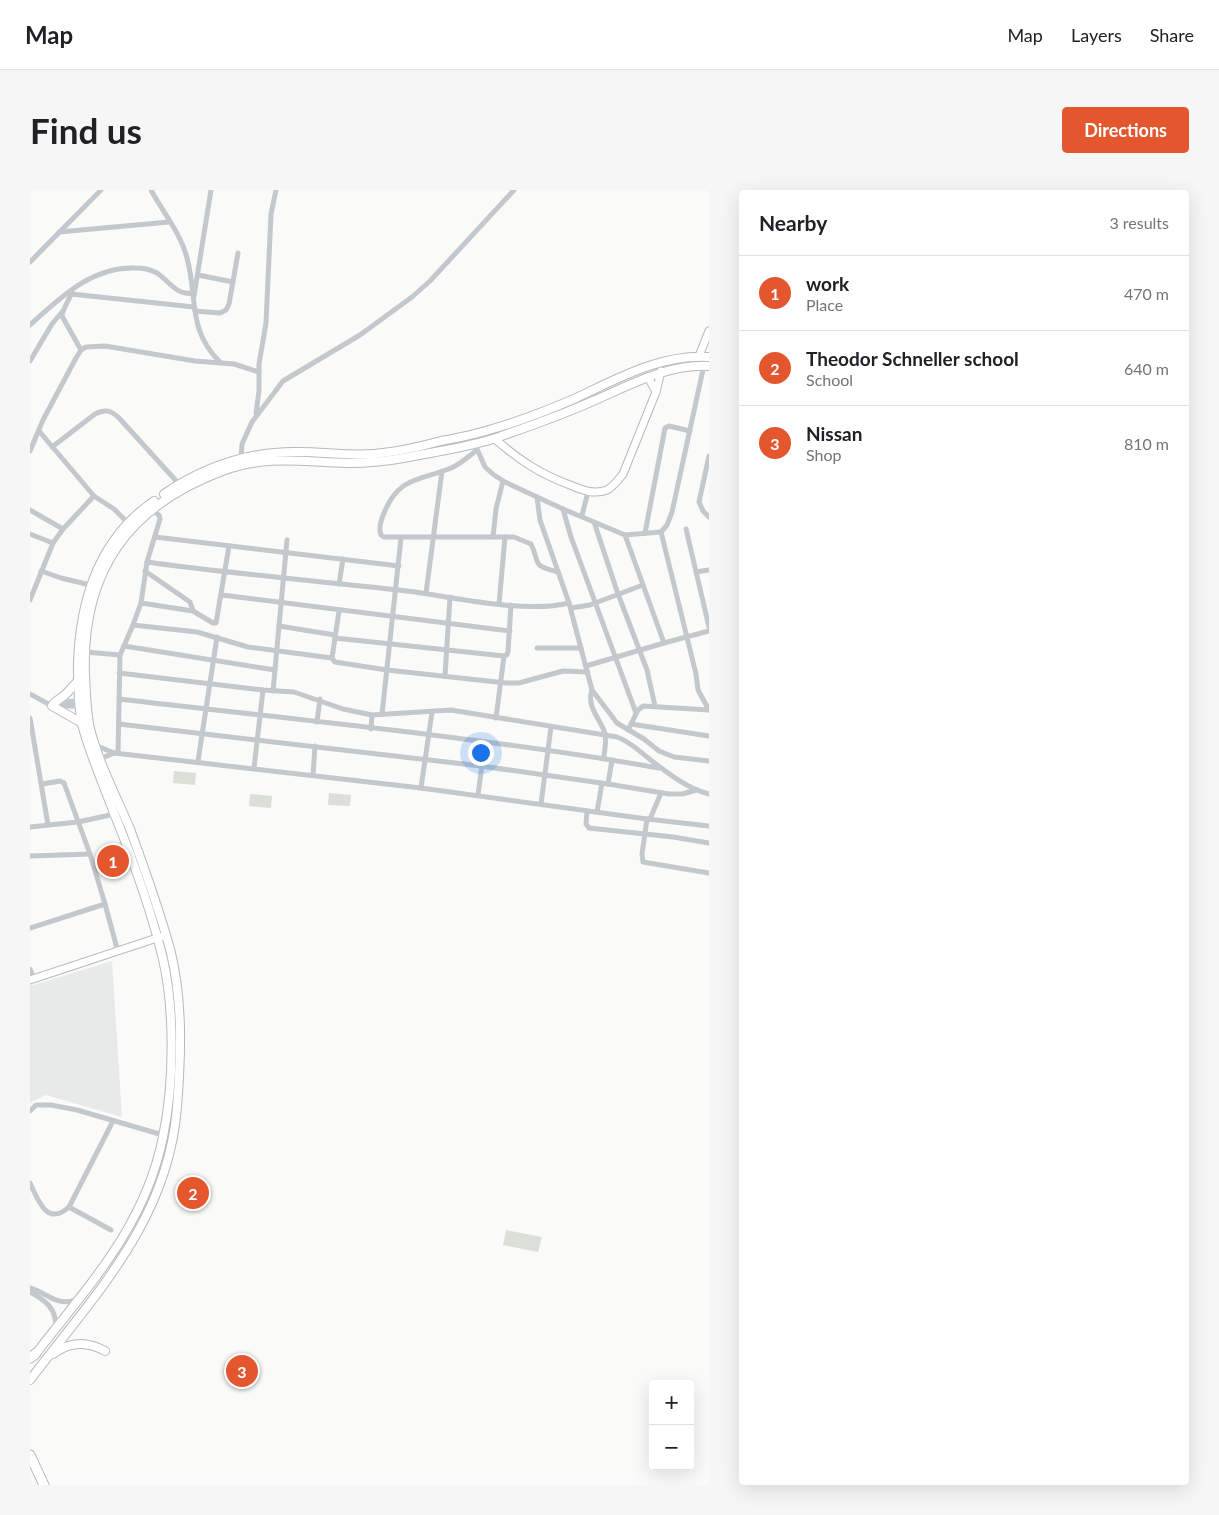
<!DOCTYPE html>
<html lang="en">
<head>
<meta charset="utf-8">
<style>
	:root { --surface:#fff; --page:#f6f6f6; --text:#202124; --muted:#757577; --line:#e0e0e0; --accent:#e4572e }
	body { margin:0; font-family:Lato,sans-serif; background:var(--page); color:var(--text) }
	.controls { position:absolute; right:15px; bottom:15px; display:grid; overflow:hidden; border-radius:5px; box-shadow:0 5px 20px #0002 }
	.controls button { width:45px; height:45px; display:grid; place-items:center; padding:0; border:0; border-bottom:1px solid var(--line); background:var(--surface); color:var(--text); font:25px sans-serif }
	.you { position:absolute; left:450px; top:562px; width:18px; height:18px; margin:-12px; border:4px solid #fff; border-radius:50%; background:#1a73e8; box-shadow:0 0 0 8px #1a73e833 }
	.badge { display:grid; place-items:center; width:32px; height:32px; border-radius:50%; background:var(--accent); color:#fff; font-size:16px; font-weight:700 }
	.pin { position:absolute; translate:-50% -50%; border:2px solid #fff; box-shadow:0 1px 5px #0006 }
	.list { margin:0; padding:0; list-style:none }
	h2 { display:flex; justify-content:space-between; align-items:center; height:65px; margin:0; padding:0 20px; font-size:21px }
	h2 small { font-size:16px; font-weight:400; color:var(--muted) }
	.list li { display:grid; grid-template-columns:32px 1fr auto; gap:15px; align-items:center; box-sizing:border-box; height:75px; padding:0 20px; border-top:1px solid var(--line) }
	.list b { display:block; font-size:19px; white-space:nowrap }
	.list p { margin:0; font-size:16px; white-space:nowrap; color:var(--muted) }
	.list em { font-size:16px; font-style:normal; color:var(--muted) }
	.map { position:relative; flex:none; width:679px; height:1295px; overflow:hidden; border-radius:5px }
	header { display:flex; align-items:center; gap:30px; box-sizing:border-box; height:70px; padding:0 25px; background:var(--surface); border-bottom:1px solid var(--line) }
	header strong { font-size:24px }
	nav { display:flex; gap:28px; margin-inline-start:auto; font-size:18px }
	.intro { display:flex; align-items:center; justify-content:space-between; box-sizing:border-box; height:120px; padding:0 30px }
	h1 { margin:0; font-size:35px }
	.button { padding:12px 22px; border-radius:5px; background:var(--accent); color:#fff; font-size:18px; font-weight:700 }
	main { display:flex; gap:30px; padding:0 30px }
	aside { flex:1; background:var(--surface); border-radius:5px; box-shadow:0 5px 20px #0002 }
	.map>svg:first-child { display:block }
	.built { fill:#e8e9e9 }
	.green { fill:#dadfd7 }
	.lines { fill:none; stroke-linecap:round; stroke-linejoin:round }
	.secondary-casing { stroke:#b3babf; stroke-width:9 }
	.primary-casing { stroke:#b5babe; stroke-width:10 }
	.highway-casing { stroke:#b4b9bd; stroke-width:11 }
	.street { stroke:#c3c8cc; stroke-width:5 }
	.secondary { stroke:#fff; stroke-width:7 }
	.primary { stroke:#fff; stroke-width:8 }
	.highway { stroke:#fff; stroke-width:9 }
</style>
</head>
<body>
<header>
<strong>Map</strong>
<nav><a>Map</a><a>Layers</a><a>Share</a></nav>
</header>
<div class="intro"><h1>Find us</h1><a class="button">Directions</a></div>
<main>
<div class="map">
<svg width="679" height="1295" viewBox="0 0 679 1295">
	<rect width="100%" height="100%" fill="#fafaf8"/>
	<polygon class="built" points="82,771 92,927 16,905 0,913 0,796"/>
	<g class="green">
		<polygon points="144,581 166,583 165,595 143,593"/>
		<polygon points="299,603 321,605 320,616 298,615"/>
		<polygon points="220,604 242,606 241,618 219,616"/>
		<polygon points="476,1040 512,1047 508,1062 473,1055"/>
	</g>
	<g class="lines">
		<g class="secondary-casing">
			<g id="secondary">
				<polyline points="669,166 679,141"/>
				<polyline points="618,187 626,202"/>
				<path d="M 465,249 C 489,270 510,284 540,295 C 552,300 564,305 577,300 C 584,296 588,290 593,284 L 626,202 L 631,181"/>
				<polyline points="0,790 133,746"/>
			</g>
		</g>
		<g class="primary-casing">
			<g id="primary">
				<path d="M 134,304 C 174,277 220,261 269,262 C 294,262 319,266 344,264 C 367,262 389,257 411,251 C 427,248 443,245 459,240 C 487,232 516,221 544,209 C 587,189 630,164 679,167"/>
				<polyline points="24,513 36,504 48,491"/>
				<polyline points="22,516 52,533"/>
				<path d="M 23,1164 C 39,1152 57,1151 75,1161"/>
				<path d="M 4,1166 C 58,1096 115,1037 133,947 C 144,894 145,822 133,769 C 121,719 103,670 84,623 C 73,593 60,565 52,534 C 48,515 48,494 48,474 C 50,409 69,349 124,311"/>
				<path d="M 0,1190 C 65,1104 138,1031 147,917 C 151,865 153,814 141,763 C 130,721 115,680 100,639 C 86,606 69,574 60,539 C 56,521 56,503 55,485 C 51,381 99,315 195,280 C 235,265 276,272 317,273 C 338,273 358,271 379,267 C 408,261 440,257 469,247 C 500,236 532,225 563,211 C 600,195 637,174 679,176"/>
			</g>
		</g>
		<g class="highway-casing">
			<g id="highway">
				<polyline points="0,1168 6,1163"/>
				<polyline points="0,1265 14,1295"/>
			</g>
		</g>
		<g class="street">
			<path d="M 121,0 C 133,22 151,44 157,68 C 168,108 157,140 190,172"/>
			<polyline points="29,42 139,32"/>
			<polyline points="0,72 71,0"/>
			<polyline points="168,85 203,92"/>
			<path d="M 42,101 C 40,110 33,117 32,126 L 51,160"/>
			<polyline points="41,104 164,117"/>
			<polyline points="164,106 181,0"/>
			<polyline points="165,121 190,123 196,120 199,114 208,63"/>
			<path d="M 0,135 C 30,108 62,76 105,78 C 113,78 120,79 127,83 C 139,91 147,106 162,103"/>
			<polyline points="0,171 22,134 32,122"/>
			<polyline points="226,223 229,201 229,174 236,133 241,24 246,0"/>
			<polyline points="9,241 64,306 84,319 98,333"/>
			<path d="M 22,257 L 65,224 C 75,219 81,220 89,228 L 149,294"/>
			<polyline points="447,259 455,277 464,285 475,292 533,319 595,345 634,453"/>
			<path d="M 447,260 C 439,266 431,274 421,278 C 390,291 369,286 354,323 C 351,330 348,338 351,345 L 354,347 L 484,347 L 501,354 C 511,374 500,375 528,382"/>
			<polyline points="0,261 13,230 46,168 51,160 56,157 75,156 165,171 204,174 229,182"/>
			<polyline points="679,266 669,312 673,321 679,327"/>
			<polyline points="211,268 212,254 222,232 253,191 330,145 382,107 400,91 484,0"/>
			<polyline points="507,307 510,330 539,413 562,500 587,533 614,549 629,561 644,567 679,571"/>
			<polyline points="533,319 541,347 606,523"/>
			<polyline points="0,320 33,339"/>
			<path d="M 121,320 L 129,325 L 130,329 L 117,372 C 203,384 291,391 377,401 C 424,407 495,424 539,413"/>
			<polyline points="552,325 558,302"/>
			<polyline points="564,332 588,404 617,480 625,516"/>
			<polyline points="656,339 679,437"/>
			<polyline points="631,342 637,335 642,322 674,175"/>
			<polyline points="615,343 635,238 639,236 660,241"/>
			<polyline points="0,344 23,353"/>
			<polyline points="595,345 631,342 666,484 668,500 679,520"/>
			<polyline points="125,347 369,376"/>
			<polyline points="463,347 466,319 473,291"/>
			<polyline points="11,381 31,388 60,395"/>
			<polyline points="115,381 160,412 163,421"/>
			<polyline points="666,382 679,380"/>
			<polyline points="309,394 313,369"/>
			<polyline points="396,403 412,281"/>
			<polyline points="192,405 480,441"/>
			<polyline points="0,410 23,353 33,339 64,306"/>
			<polyline points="111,413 163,421 183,433 186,433 199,356"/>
			<polyline points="469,414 475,347"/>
			<polyline points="541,418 560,415 613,395"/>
			<polyline points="309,421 302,468 305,472 357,480 476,493 489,493 533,481 558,482"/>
			<polyline points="103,435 111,413 117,372"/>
			<polyline points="249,436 305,445"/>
			<polyline points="305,448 474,466 466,528"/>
			<polyline points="94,456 245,480"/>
			<polyline points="507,458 551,458"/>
			<polyline points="55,462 90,465 88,563"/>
			<polyline points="90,465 103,435 167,442 218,457 302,468"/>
			<polyline points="474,466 477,465 478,461 481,415"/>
			<polyline points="556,476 634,453 679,441"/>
			<path d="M 89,483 L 233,500 L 264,502 L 313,519 L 342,525 L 421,520 L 587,547 C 599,551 608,560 617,567 C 635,581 657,599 679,604"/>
			<polyline points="415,486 420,407"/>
			<path d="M 562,500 C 556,518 571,529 575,544 C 577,551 574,561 574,568"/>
			<polyline points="243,501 257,350"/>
			<polyline points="0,504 22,516 52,516"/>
			<path d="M 89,509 C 269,530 450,547 629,578"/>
			<polyline points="27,512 51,511"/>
			<polyline points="352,524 371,348"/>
			<polyline points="0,528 18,635"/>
			<polyline points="287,532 290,509"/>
			<polyline points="89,534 451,576 578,594 639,604 652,604 667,600"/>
			<polyline points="601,534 679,546"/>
			<polyline points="341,539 342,525"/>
			<polyline points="598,540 608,520 613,516 679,520"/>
			<polyline points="65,555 84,563 391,598 617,629 679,636"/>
			<polyline points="70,569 84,563"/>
			<polyline points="168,571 187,447"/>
			<polyline points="224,578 233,500"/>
			<polyline points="283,585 285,556"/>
			<polyline points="12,594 30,591 34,593 60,664 75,714 88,762"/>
			<polyline points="578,594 582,570"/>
			<polyline points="391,598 402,522"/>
			<polyline points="448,605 455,553"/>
			<polyline points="511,614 521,537"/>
			<polyline points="557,621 556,634 559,638 643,647 679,653"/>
			<polyline points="567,622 572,593"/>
			<polyline points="617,629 612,664 613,672 679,683"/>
			<polyline points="620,629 631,603"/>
			<polyline points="0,637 48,632 85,624"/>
			<polyline points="0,666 60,664"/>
			<polyline points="0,738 75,714"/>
			<polyline points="0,779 4,789"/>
			<polyline points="0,921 6,915 21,915 47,920 133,945"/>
			<path d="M 0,993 C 8,1010 17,1037 39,1017 L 83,931"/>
			<polyline points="39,1017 81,1040"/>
			<path d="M 0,1098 C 17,1103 29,1118 47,1109"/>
			<path d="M 0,1102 C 16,1111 26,1118 26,1137"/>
		</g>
		<use href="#secondary" class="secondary"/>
		<use href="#primary" class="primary"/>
		<use href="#highway" class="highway"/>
	</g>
</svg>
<div class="controls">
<button>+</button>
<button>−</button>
</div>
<div class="you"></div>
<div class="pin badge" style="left:83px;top:671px">1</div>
<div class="pin badge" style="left:163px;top:1003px">2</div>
<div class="pin badge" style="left:212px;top:1181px">3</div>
</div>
<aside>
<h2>Nearby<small>3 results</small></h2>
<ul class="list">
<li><span class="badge">1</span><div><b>work</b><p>Place</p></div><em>470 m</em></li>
<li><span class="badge">2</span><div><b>Theodor Schneller school</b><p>School</p></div><em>640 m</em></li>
<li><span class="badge">3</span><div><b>Nissan</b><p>Shop</p></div><em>810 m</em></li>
</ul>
</aside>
</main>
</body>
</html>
